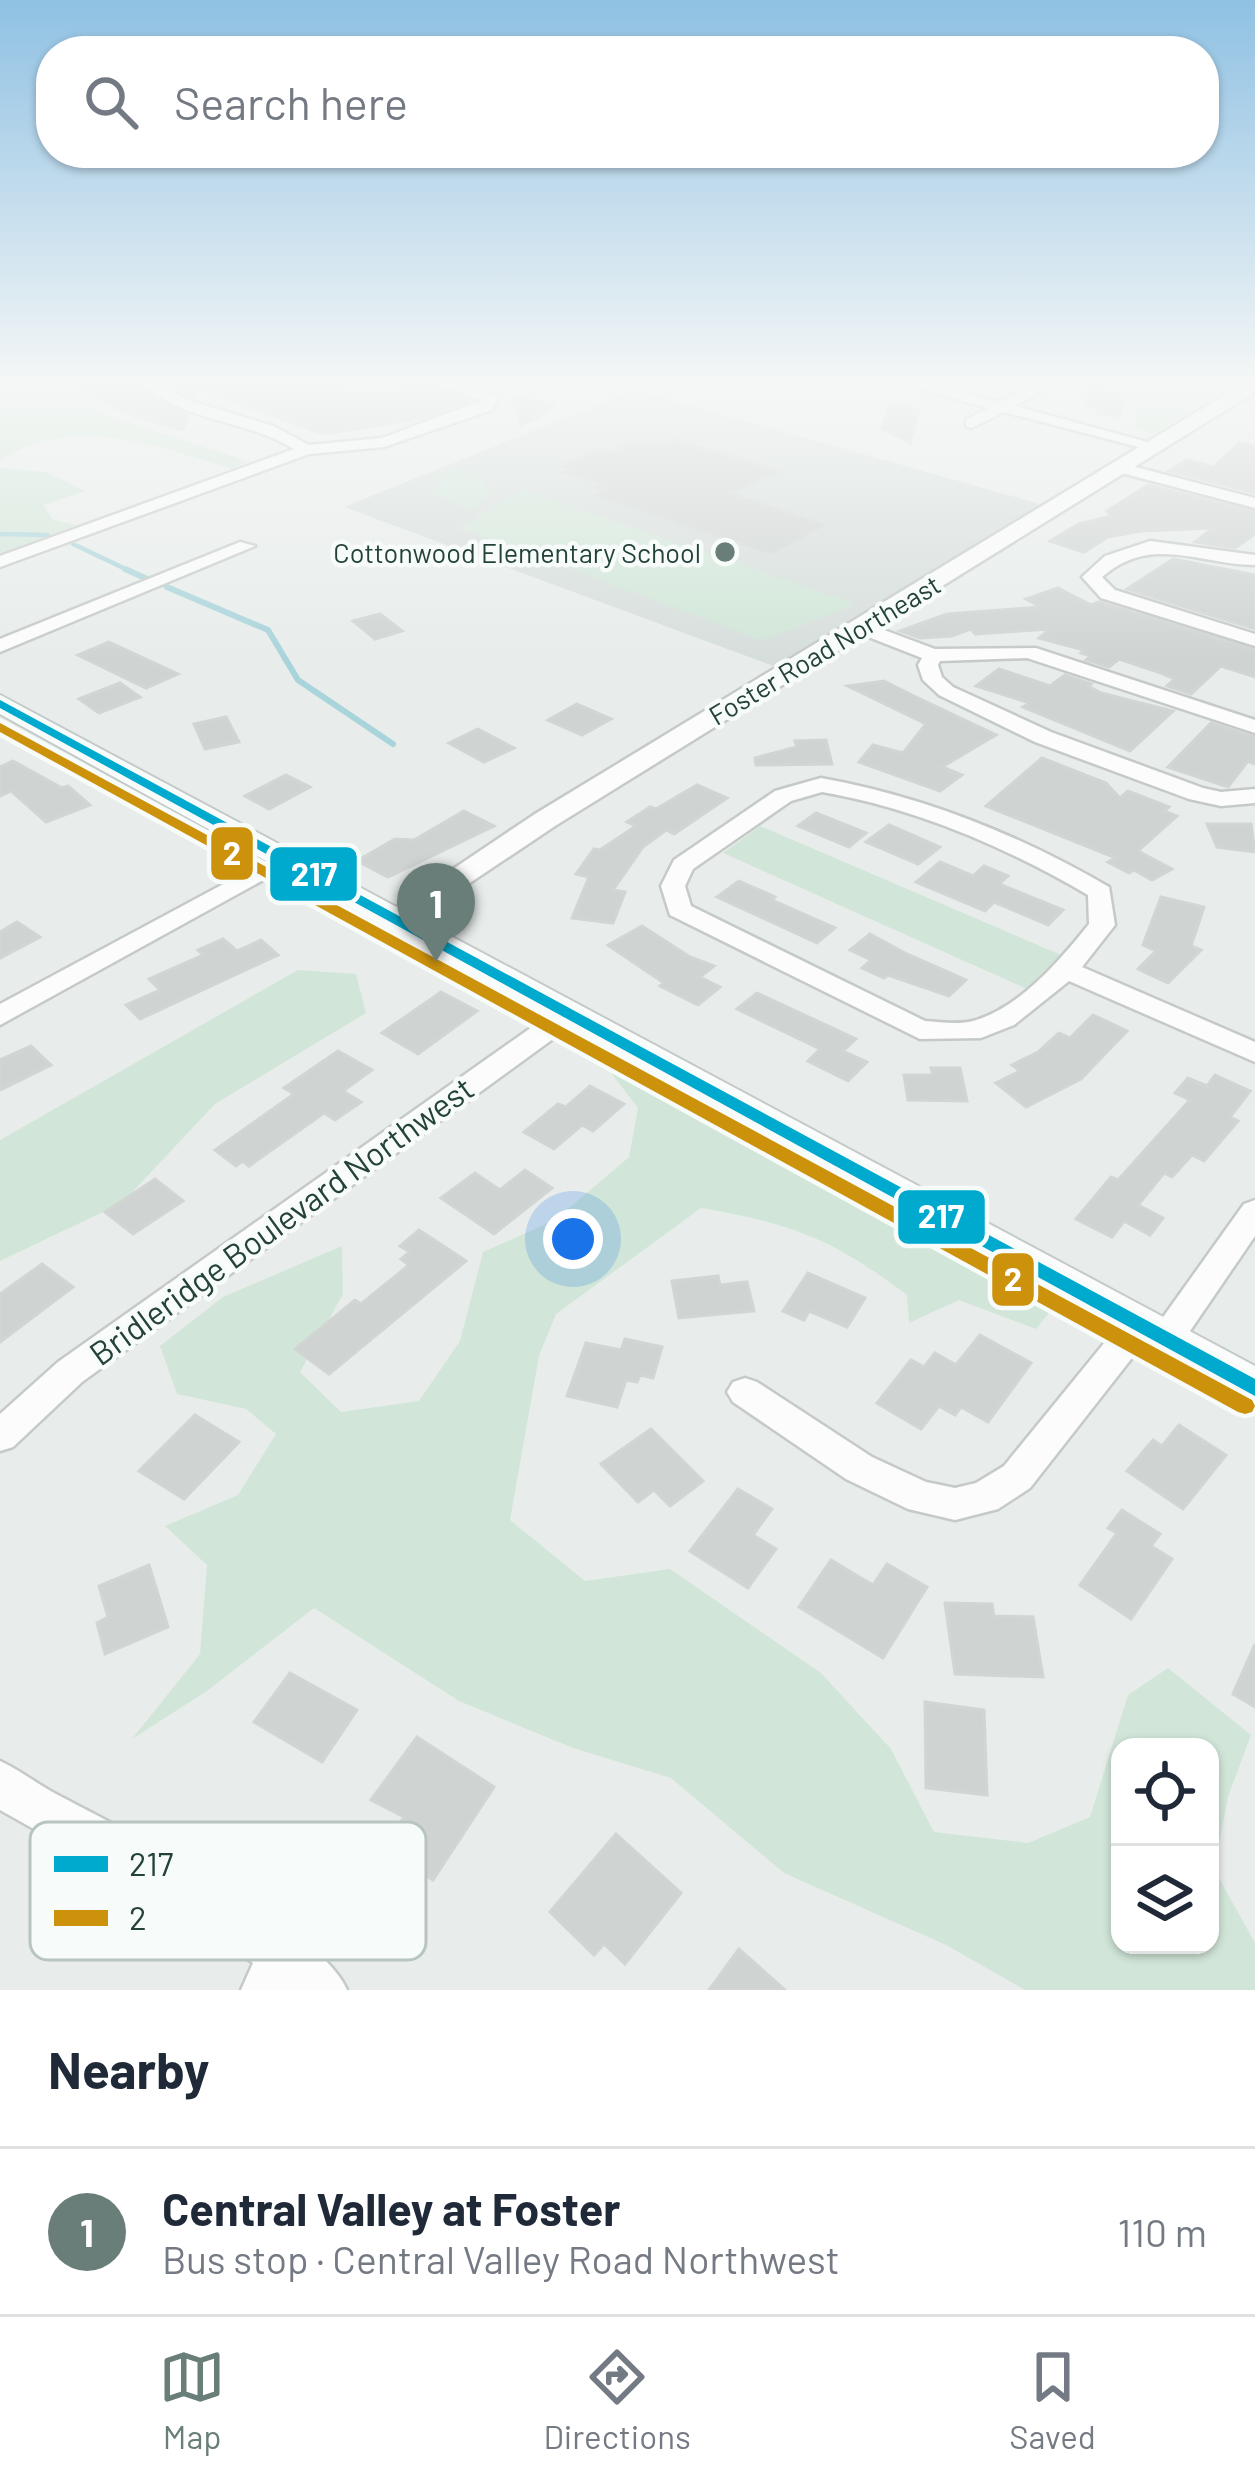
<!DOCTYPE html>
<html lang="en">
<head>
<meta charset="utf-8">
<style>
	:root { --surface:#fff; --page:#f2f2f3; --text:#1f2937; --muted:#747a83; --line:#e0e1e3; --accent:#697e78 }
	body { margin:0; font-family:Barlow,sans-serif; background:var(--page); color:var(--text) }
	.controls { position:absolute; right:36px; bottom:36px; display:grid; overflow:hidden; border-radius:24px; box-shadow:0 3px 9px #0004 }
	.controls button { width:108px; height:108px; display:grid; place-items:center; padding:0; border:0; border-bottom:3px solid var(--line); background:var(--surface); color:var(--text); font:60px sans-serif }
	.you { position:absolute; left:573px; top:1239px; width:42px; height:42px; margin:-30px; border:9px solid #fff; border-radius:50%; background:#1a73e8; box-shadow:0 0 0 18px #1a73e833 }
	.badge { display:grid; place-items:center; width:78px; height:78px; border-radius:50%; background:var(--accent); color:#fff; font-size:39px; font-weight:700 }
	.pin { position:absolute; translate:-50% -99px; filter:drop-shadow(0 3px 6px #0008) }
	.pin::after { content:''; position:absolute; top:63px; width:42px; height:36px; background:inherit; clip-path:polygon(0 0,100% 0,50% 100%) }
	.list { margin:0; padding:0; list-style:none }
	h2 { display:flex; justify-content:space-between; align-items:center; height:156px; margin:0; padding:0 48px; font-size:51px }
	h2 small { font-size:39px; font-weight:400; color:var(--muted) }
	.list li { display:grid; grid-template-columns:78px 1fr auto; gap:36px; align-items:center; box-sizing:border-box; height:168px; padding:0 48px; border-top:3px solid var(--line) }
	.list b { display:block; font-size:45px; white-space:nowrap }
	.list p { margin:0; font-size:39px; white-space:nowrap; color:var(--muted) }
	.list em { font-size:39px; font-style:normal; color:var(--muted) }
	.icon { flex:none; width:66px; height:66px; fill:none; stroke:currentColor; stroke-width:2; stroke-linecap:round; stroke-linejoin:round }
	.map { position:relative; flex:none; width:1255px; height:1990px; overflow:hidden }
	.search { position:absolute; background:var(--surface); box-shadow:0 3px 9px #0004; left:36px; right:36px; top:36px; height:132px; display:flex; align-items:center; gap:30px; box-sizing:border-box; padding:0 42px; border-radius:48px; color:var(--muted); font-size:45px }
	.sheet { height:324px; background:var(--surface) }
	nav { display:flex; justify-content:space-around; align-items:center; box-sizing:border-box; height:168px; border-top:3px solid var(--line); background:var(--surface); font-size:33px; color:var(--muted) }
	nav a { display:grid; justify-items:center; gap:6px }
	nav .on { color:var(--accent) }
	.map>svg:first-child { display:block }
	.built { fill:#d6dedb }
	.green { fill:#d1e6d8; fill-rule:evenodd }
	.lines { fill:none; stroke-linecap:round; stroke-linejoin:round }
	.stream-far1 { stroke:#a9d4db; stroke-width:4.5 }
	.stream { stroke:#a9d4db; stroke-width:6 }
	.building { fill:#cfd4d2; stroke:#d1d6d4; stroke-width:3 }
	.minor-casing { stroke:#c5cac8; stroke-width:5 }
	.tertiary-casing { stroke:#c5cac8; stroke-width:5 }
	.secondary-casing { stroke:#c3cbc8; stroke-width:4 }
	.minor { fill:#fcfcfc; fill-rule:evenodd }
	.tertiary { fill:#fcfcfc; fill-rule:evenodd }
	.secondary { fill:#fcfcfc; fill-rule:evenodd }
	.bus-1-casing { stroke:#f7fbf9; stroke-width:9 }
	.bus-2-casing { stroke:#f7fbf9; stroke-width:9 }
	.bus-1 { fill:#00a9ce; fill-rule:evenodd }
	.bus-2 { fill:#cd920c; fill-rule:evenodd }
	.poi-dot { fill:#697e78; stroke:#f7fbf9; stroke-width:4.5 }
	.labels { text-anchor:middle; dominant-baseline:central; stroke-width:9; stroke-linejoin:round; paint-order:stroke }
	.far-poi-label { font-size:27px; fill:#24423a; stroke:#f7fbf9; text-anchor:end }
	.far-street-label { font-size:27px; fill:#24423a; stroke:#f7fbf9 }
	.street-label { font-size:33px; fill:#24423a; stroke:#f7fbf9 }
	.key { fill:#f7fbf9; stroke:#b8c4c0; stroke-width:3 }
	.key-label { font-size:33px; fill:#24423a }
	.line-badge { stroke:#f7fbf9; stroke-width:4.5 }
	.badge-label { font-size:33px; text-anchor:middle; font-weight:bold; fill:#fff }
</style>
</head>
<body>
<div class="map">
<svg width="1255" height="1990" viewBox="0 0 1255 1990">
	<rect width="100%" height="100%" fill="#e8edeb"/>
	<polygon class="built" points="635,390 1054,508 787,671 344,507"/>
	<g class="green">
		<path d="M 0,382 L 51,382 L 107,415 L 247,461 L 232,469 C 161,447 68,412 0,461 Z"/>
		<polygon points="1158,382 1240,382 1153,434 1134,427 1138,405 1085,394 1134,394"/>
		<polygon points="0,468 45,472 85,491 43,505 53,520 76,525 0,553"/>
		<polygon points="455,468 483,476 483,488 495,492 470,509 431,494 444,484 430,478"/>
		<polygon points="523,490 844,600 854,605 762,640 459,528"/>
		<polygon points="760,826 1061,955 1027,989 723,853"/>
		<polygon points="298,970 356,974 366,1013 215,1104 122,1203 0,1261 0,1140"/>
		<path d="M 598,1056 L 1053,1308 L 1036,1329 L 959,1300 L 909,1323 L 907,1295 C 831,1238 794,1224 701,1208 L 556,1314 L 539,1356 L 510,1520 L 585,1581 L 670,1569 L 821,1673 L 891,1749 L 934,1832 L 1028,1843 L 1090,1817 L 1128,1695 L 1168,1668 L 1251,1735 L 1228,1797 L 1214,1869 L 1255,1943 L 1255,1990 L 1025,1990 L 946,1945 L 784,1873 L 671,1778 L 573,1748 L 459,1701 L 314,1608 L 207,1691 L 132,1739 L 200,1654 L 207,1565 L 165,1526 L 238,1495 L 276,1434 L 246,1409 L 177,1394 L 160,1346 L 223,1297 L 342,1246 L 343,1294 L 300,1372 L 341,1412 L 419,1401 L 460,1341 L 483,1252 L 555,1220 L 629,1157 L 638,1108 ZM 1120,1747 L 1210,1747 L 1210,1945 L 1120,1945 Z"/>
	</g>
	<g class="lines">
		<g class="stream-far1">
			<polyline points="0,534 48,535"/>
			<polyline points="73,544 132,572"/>
		</g>
		<g class="stream">
			<polyline points="125,569 145,578"/>
			<polyline points="167,587 268,630 298,680 393,744"/>
		</g>
	</g>
	<g class="building">
		<polygon points="64,382 136,382 155,399 189,415 183,430 168,426 124,412"/>
		<polygon points="165,382 310,382 377,394 426,382 470,400 423,418 323,434 199,388 196,398 189,396"/>
		<polygon points="1093,382 1125,395 1120,416 1097,414 1099,408 1086,406"/>
		<polygon points="513,398 554,403 539,417 520,425"/>
		<polygon points="891,401 910,403 908,408 919,409 910,443 882,428"/>
		<polygon points="675,440 779,471 728,493 823,525 771,553 595,495 605,490 596,487 603,484 564,472 572,469 563,466 601,450 611,453 634,442 646,446"/>
		<polygon points="1239,443 1255,446 1255,493 1169,471 1186,460 1214,467"/>
		<polygon points="1148,485 1255,512 1255,534 1235,548 1195,542 1213,528 1141,531 1108,537 1084,552 1050,541 1079,524 1112,516 1107,511"/>
		<polygon points="1173,559 1255,575 1255,629 1127,589"/>
		<polygon points="1058,588 1091,605 1099,602 1255,650 1255,677 1221,666 1191,694 1167,686 1175,679 1161,673 1119,659 1109,667 1086,660 1091,656 1081,653 1084,650 1039,638 1050,629 975,634 971,629 952,636 920,638 900,631 947,614 1041,607 1026,599"/>
		<polygon points="380,614 402,631 375,639 353,621"/>
		<polygon points="109,642 178,674 146,688 78,655"/>
		<polygon points="999,669 1050,686 1065,675 1091,684 1088,686 1101,693 1173,711 1130,751 1023,707 1030,703 976,686"/>
		<polygon points="884,681 916,697 996,735 942,767 962,775 940,791 859,762 873,745 903,753 926,724 848,686"/>
		<polygon points="120,683 140,697 99,713 79,699"/>
		<polygon points="577,704 611,719 582,735 548,720"/>
		<polygon points="226,717 239,742 205,749 194,724"/>
		<polygon points="1211,723 1255,737 1255,764 1248,761 1228,787 1168,767"/>
		<polygon points="478,729 514,748 484,762 449,743"/>
		<polygon points="826,740 832,764 756,765 755,758 797,747 795,741"/>
		<polygon points="1042,758 1106,783 1120,798 1128,791 1169,807 1164,811 1177,816 1138,851 1172,869 1152,880 1134,870 1129,873 1108,862 1116,858 986,806"/>
		<polygon points="13,761 62,788 68,786 90,805 46,822 11,791 0,796 0,767"/>
		<polygon points="286,775 310,787 269,809 245,796"/>
		<polygon points="697,785 727,798 674,834 666,830 643,847 613,890 625,892 613,923 572,918 589,877 576,874 594,849 600,850 636,826 627,822 650,807 656,809"/>
		<polygon points="464,811 494,826 388,877 357,861 395,839 414,840"/>
		<polygon points="816,813 866,833 849,847 798,826"/>
		<polygon points="1207,824 1251,824 1255,852 1217,847"/>
		<polygon points="889,825 940,847 918,864 866,842"/>
		<polygon points="940,862 973,876 984,866 1008,876 999,884 1063,910 1048,925 994,902 985,911 916,882"/>
		<polygon points="739,881 775,897 772,900 835,928 817,943 717,897"/>
		<polygon points="1161,897 1204,907 1191,946 1201,950 1168,983 1138,969 1156,951 1143,945"/>
		<polygon points="17,922 40,937 0,958 0,932"/>
		<polygon points="642,926 690,957 714,966 700,977 720,987 698,1005 660,986 664,983 608,945"/>
		<polygon points="870,934 905,953 966,980 949,996 888,975 884,978 862,968 871,960 850,950"/>
		<polygon points="223,939 237,951 261,940 278,955 140,1019 126,1005 160,990 149,979 203,955 198,950"/>
		<polygon points="441,992 477,1011 418,1054 382,1033"/>
		<polygon points="757,993 856,1039 843,1051 867,1062 848,1081 808,1061 820,1049 737,1009"/>
		<polygon points="1093,1015 1127,1031 1081,1079 1026,1107 996,1083 1020,1071 1012,1065 1038,1052 1059,1033 1070,1038"/>
		<polygon points="31,1046 51,1065 0,1090 0,1060"/>
		<polygon points="338,1051 372,1070 343,1091 361,1102 335,1120 324,1113 249,1166 243,1161 236,1166 215,1150 294,1094 284,1088"/>
		<polygon points="931,1068 960,1068 967,1101 908,1100 904,1075 933,1075"/>
		<polygon points="1215,1075 1250,1091 1230,1117 1238,1121 1204,1161 1192,1155 1172,1177 1164,1173 1138,1205 1163,1218 1150,1235 1124,1221 1112,1237 1076,1219 1111,1177 1118,1180 1190,1100 1175,1093 1188,1078 1207,1086"/>
		<polygon points="590,1086 624,1104 593,1131 582,1125 554,1149 524,1132 558,1104 566,1107"/>
		<polygon points="525,1170 552,1188 494,1234 441,1198 475,1173 500,1190"/>
		<polygon points="155,1179 183,1201 133,1234 105,1212"/>
		<polygon points="419,1230 466,1261 329,1374 295,1349 355,1300 361,1304 409,1265 401,1259 410,1252 400,1246"/>
		<polygon points="42,1264 73,1287 0,1342 0,1294"/>
		<polygon points="808,1273 865,1298 847,1327 809,1311 804,1320 783,1311"/>
		<polygon points="718,1276 720,1285 747,1282 754,1311 679,1318 672,1281"/>
		<polygon points="980,1335 1031,1363 988,1422 961,1407 955,1415 939,1406 921,1429 877,1403 911,1360 924,1367 935,1353 956,1365"/>
		<polygon points="625,1339 662,1347 653,1378 640,1375 637,1382 626,1380 617,1407 567,1396 586,1343 621,1350"/>
		<polygon points="195,1415 239,1442 184,1499 139,1471"/>
		<polygon points="1179,1425 1226,1455 1183,1509 1127,1471 1153,1440 1162,1446"/>
		<polygon points="651,1429 703,1481 670,1506 654,1490 638,1502 601,1464"/>
		<polygon points="738,1489 772,1509 753,1535 776,1549 748,1588 690,1551"/>
		<polygon points="1122,1510 1160,1534 1151,1546 1172,1559 1131,1619 1080,1585 1117,1533 1108,1528"/>
		<polygon points="831,1560 873,1585 887,1564 927,1587 883,1658 799,1607"/>
		<polygon points="149,1565 168,1627 105,1654 97,1623 108,1617 99,1586"/>
		<polygon points="945,1603 992,1604 994,1616 1033,1617 1043,1677 955,1674"/>
		<polygon points="1255,1644 1255,1707 1233,1694"/>
		<polygon points="290,1673 357,1710 322,1762 254,1722"/>
		<polygon points="925,1702 984,1710 987,1795 926,1788"/>
		<polygon points="417,1737 494,1787 433,1880 384,1849 404,1817 371,1800"/>
		<polygon points="616,1834 681,1893 625,1964 604,1944 594,1955 550,1912"/>
		<polygon points="739,1949 785,1990 709,1990"/>
	</g>
	<g class="lines">
		<g class="minor-casing">
			<g id="minor">
				<path d="M 140,382 L 156,382 L 187,400 L 273,426 L 309,445 L 382,438 L 483,400 L 430,382 L 453,382 L 498,398 L 492,410 L 384,447 L 309,454 L 0,567 L 0,556 L 294,449 C 246,419 182,422 140,382 Z"/>
				<polygon points="350,382 392,382 385,386"/>
				<polygon points="898,382 922,382 1000,402 1034,386 1039,387 1039,393 1015,406 1162,446 1154,451 1004,412 971,428 966,426 966,420 988,408"/>
				<polygon points="1120,463 1255,498 1255,508 1114,471 1112,468"/>
				<path d="M 1150,541 L 1255,555 L 1255,565 C 1196,564 1152,534 1102,577 L 1115,590 L 1255,634 L 1255,646 L 1101,598 L 1082,577 L 1105,556 Z"/>
				<polygon points="240,542 255,546 0,652 0,639"/>
				<polygon points="860,621 935,649 1036,648 1255,720 1255,733 1027,658 940,661 938,665 942,677 953,687 1051,732 1203,788 1221,792 1255,789 1255,803 1221,806 1189,799 1035,742 939,695 923,680 918,665 922,658 853,631 853,623"/>
				<path d="M 821,778 C 922,796 1020,835 1109,887 L 1115,925 L 1082,967 L 1255,1042 L 1255,1062 L 1069,981 L 1014,1025 L 981,1038 L 920,1039 L 670,915 L 661,886 L 674,860 L 775,791 ZM 822,792 C 915,808 1006,847 1088,895 L 1089,924 C 1060,960 1020,1008 973,1021 C 958,1025 940,1022 925,1021 L 691,906 L 685,886 L 693,869 L 791,801 Z"/>
				<polygon points="285,851 297,858 294,863 0,1025 0,1004"/>
				<polygon points="569,1005 583,1014 579,1020 82,1382 13,1447 0,1451 0,1414 58,1362 559,1008"/>
				<polygon points="1255,1200 1255,1236 1177,1350 1135,1354 1030,1488 998,1509 955,1520 908,1509 846,1479 733,1402 727,1392 733,1382 745,1378 757,1382 872,1457 926,1482 955,1488 976,1483 1004,1466 1114,1331 1156,1327 1244,1204"/>
				<path d="M 0,1761 C 20,1770 37,1784 56,1794 C 122,1829 321,1927 347,1990 L 241,1990 L 253,1963 L 162,1901 L 0,1810 Z"/>
			</g>
		</g>
		<g class="tertiary-casing">
			<polygon id="tertiary" points="1246,382 1255,382 1255,392 555,826 407,925 396,927 380,918 535,814"/>
		</g>
		<g class="secondary-casing">
			<polygon id="secondary" points="0,695 1255,1366 1255,1407 0,714"/>
		</g>
		<use href="#minor" class="minor"/>
		<use href="#tertiary" class="tertiary"/>
		<use href="#secondary" class="secondary"/>
		<g class="bus-1-casing">
			<polygon id="bus-1" points="0,700 1255,1379 1255,1396 0,708"/>
		</g>
		<g class="bus-2-casing">
			<polygon id="bus-2" points="0,723 1252,1400 1255,1406 1252,1412 1245,1414 1238,1412 0,732"/>
		</g>
		<use href="#bus-1" class="bus-1"/>
		<use href="#bus-2" class="bus-2"/>
	</g>
	<linearGradient id="sky" x2="0" y2="1"><stop stop-color="#8fc1e3"/><stop offset="0.58" stop-color="#f5f7f6"/><stop offset="1" stop-color="#f5f7f6" stop-opacity="0"/></linearGradient>
	<rect width="1255" height="661" fill="url(#sky)"/>
	<circle class="poi-dot" cx="725" cy="552" r="12"/>
	<g class="labels">
		<g class="far-poi-label">
			<text x="701" y="552">Cottonwood Elementary School</text>
		</g>
		<g class="far-street-label">
			<text transform="translate(824 649) rotate(-31)">Foster Road Northeast</text>
		</g>
		<g class="street-label">
			<text transform="translate(281 1220) rotate(-36)">Bridleridge Boulevard Northwest</text>
		</g>
	</g>
	<rect x="30" y="1822" width="396" height="138" rx="18" class="key"/>
	<rect x="54" y="1856" width="54" height="16" fill="#00a9ce"/>
	<rect x="54" y="1910" width="54" height="16" fill="#cd920c"/>
	<g class="key-label">
		<text x="129" y="1876">217</text>
		<text x="129" y="1930">2</text>
	</g>
	<g class="line-badge">
		<rect x="209" y="825" width="46" height="57" rx="12" fill="#cd920c"/>
		<rect x="268" y="845" width="91" height="58" rx="12" fill="#00a9ce"/>
		<rect x="896" y="1188" width="91" height="58" rx="12" fill="#00a9ce"/>
		<rect x="990" y="1251" width="46" height="57" rx="12" fill="#cd920c"/>
	</g>
	<g class="badge-label">
		<text x="232" y="865">2</text>
		<text x="314" y="886">217</text>
		<text x="941" y="1228">217</text>
		<text x="1013" y="1291">2</text>
	</g>
</svg>
<div class="controls">
<button><svg class="icon" aria-label="locate" viewBox="0 0 24 24"><circle cx="12" cy="12" r="6"/><path d="M12 2v4M12 18v4M2 12h4M18 12h4"/></svg></button>
<button><svg class="icon" aria-label="layers" viewBox="0 0 24 24"><path d="M12 4l9 5-9 5-9-5zM3 14l9 5 9-5"/></svg></button>
</div>
<div class="you"></div>
<div class="pin badge" style="left:436px;top:962px">1</div>
<div class="search"><svg class="icon" aria-label="search" viewBox="0 0 24 24"><circle cx="10" cy="10" r="6"/><path d="M15 15l6 6"/></svg>Search here</div>
</div>
<section class="sheet">
<h2>Nearby<small></small></h2>
<ul class="list">
<li><span class="badge">1</span><div><b>Central Valley at Foster</b><p>Bus stop · Central Valley Road Northwest</p></div><em>110 m</em></li>
</ul>
</section>
<nav>
<a class="on"><svg class="icon" aria-label="map" viewBox="0 0 24 24"><path d="M3 6l6-2 6 2 6-2v14l-6 2-6-2-6 2zM9 4v14M15 6v14"/></svg>Map</a>
<a><svg class="icon" aria-label="directions" viewBox="0 0 24 24"><path d="M12 3l9 9-9 9-9-9zM9 14v-3h6M13 9l2 2-2 2"/></svg>Directions</a>
<a><svg class="icon" aria-label="saved" viewBox="0 0 24 24"><path d="M7 4h10v16l-5-4-5 4z"/></svg>Saved</a>
</nav>
</body>
</html>
